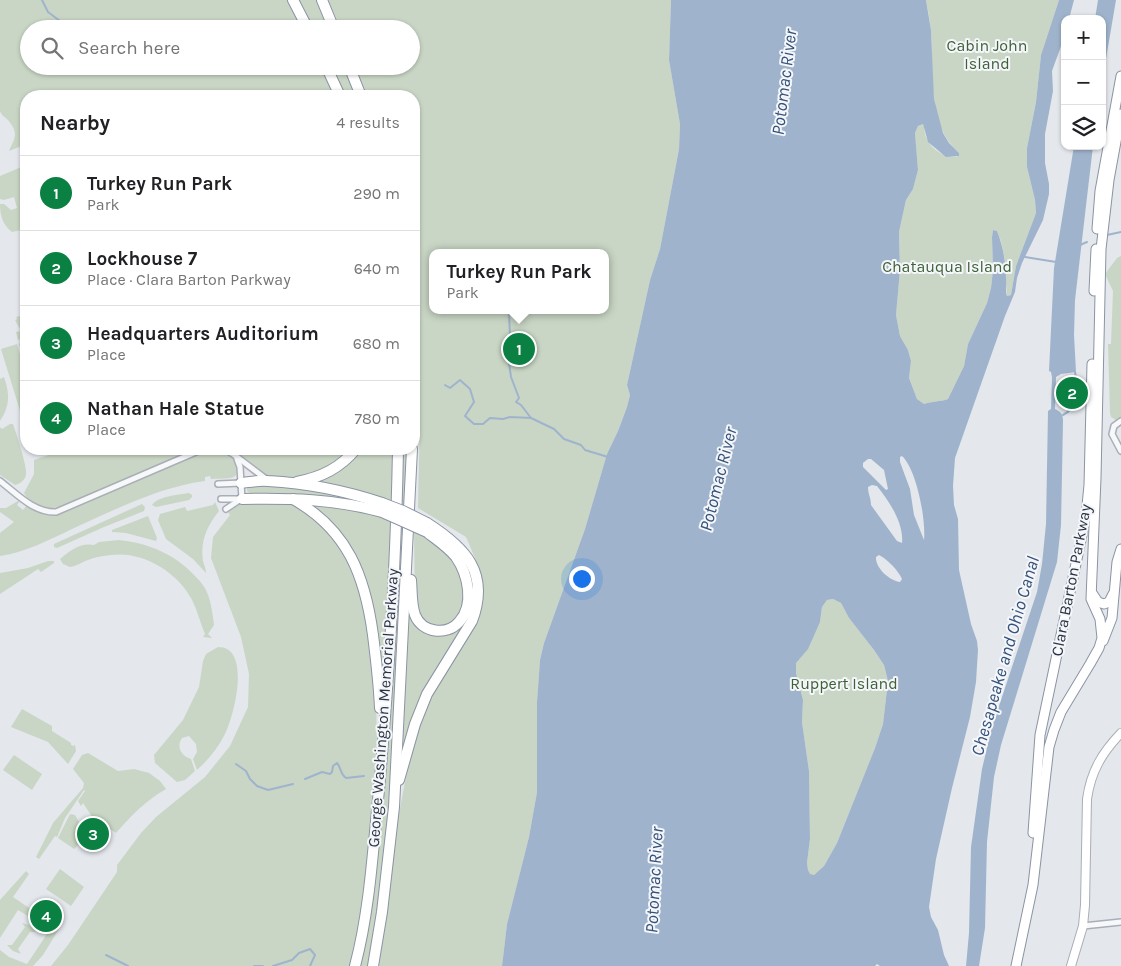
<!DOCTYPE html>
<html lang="en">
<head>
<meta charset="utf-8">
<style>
	:root { --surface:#fff; --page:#f6f6f6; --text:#202124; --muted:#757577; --line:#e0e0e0; --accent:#0b8043 }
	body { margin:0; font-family:Karla,sans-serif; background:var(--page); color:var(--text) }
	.controls { position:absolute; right:15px; top:15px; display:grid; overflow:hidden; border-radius:10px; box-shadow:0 1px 4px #0004 }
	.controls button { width:45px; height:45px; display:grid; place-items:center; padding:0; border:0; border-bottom:1px solid var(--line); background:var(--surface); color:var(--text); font:25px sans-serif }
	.you { position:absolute; left:581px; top:578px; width:18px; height:18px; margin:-12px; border:4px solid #fff; border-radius:50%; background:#1a73e8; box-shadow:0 0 0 8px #1a73e833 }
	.badge { display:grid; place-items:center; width:32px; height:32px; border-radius:50%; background:var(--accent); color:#fff; font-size:16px; font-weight:700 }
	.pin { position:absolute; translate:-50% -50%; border:2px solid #fff; box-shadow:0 1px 5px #0006 }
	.popup { position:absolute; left:429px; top:249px; width:180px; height:65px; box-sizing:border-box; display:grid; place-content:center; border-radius:10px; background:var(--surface); filter:drop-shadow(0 1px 4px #0005); font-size:16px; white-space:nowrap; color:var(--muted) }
	.popup b { font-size:19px; color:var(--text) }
	.popup::after { content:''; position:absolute; left:50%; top:100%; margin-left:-10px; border:10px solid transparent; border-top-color:var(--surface) }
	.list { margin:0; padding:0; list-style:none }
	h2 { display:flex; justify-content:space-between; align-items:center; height:65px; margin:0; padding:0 20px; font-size:21px }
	h2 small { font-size:16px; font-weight:400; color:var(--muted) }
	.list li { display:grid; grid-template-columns:32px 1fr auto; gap:15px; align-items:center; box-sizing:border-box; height:75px; padding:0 20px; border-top:1px solid var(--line) }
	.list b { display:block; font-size:19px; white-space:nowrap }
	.list p { margin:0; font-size:16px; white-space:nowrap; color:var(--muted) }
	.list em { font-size:16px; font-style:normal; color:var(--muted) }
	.icon { flex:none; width:28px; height:28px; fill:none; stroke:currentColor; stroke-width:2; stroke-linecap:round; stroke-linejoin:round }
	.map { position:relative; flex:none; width:1121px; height:966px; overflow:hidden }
	.search { position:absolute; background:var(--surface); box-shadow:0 1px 4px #0004; left:20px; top:20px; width:400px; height:55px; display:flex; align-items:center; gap:12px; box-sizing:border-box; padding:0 18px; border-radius:28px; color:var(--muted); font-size:19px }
	.panel { position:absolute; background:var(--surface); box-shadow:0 1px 4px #0004; left:20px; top:90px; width:400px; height:365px; border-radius:20px }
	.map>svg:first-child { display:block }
	.green { fill:#c9d6c5; fill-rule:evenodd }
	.water { fill:#9fb4cc; fill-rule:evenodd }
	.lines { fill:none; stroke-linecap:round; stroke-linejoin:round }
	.stream { stroke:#9fb4cc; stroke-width:2 }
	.minor-casing { stroke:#a9aeb7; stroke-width:8 }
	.secondary-casing { stroke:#a9aeb7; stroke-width:10 }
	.trunk-casing { stroke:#8b94a3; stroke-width:11 }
	.motorway-casing { stroke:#8b94a3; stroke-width:12 }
	.minor { stroke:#f7f8fa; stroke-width:5 }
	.secondary { stroke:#fff; stroke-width:8 }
	.trunk { stroke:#fff; stroke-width:9 }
	.motorway { stroke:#fff; stroke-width:10 }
	.motorway-bridge-casing { stroke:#8b94a3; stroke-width:12; stroke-linecap:butt }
	.motorway-bridge { stroke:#fff; stroke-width:10 }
	.labels { text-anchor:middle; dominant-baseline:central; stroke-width:4; stroke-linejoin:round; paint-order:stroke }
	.park-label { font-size:16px; fill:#3f6138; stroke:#f4f6f9 }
	.street-label { font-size:16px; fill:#2b3445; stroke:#f4f6f9 }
	.water-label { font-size:18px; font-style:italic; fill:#34527a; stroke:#f4f6f9 }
</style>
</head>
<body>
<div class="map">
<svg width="1121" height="966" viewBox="0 0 1121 966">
	<rect width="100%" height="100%" fill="#e4e7ec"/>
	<g class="green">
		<path d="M 0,0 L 287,0 L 303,29 L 29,29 L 29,66 L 322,66 L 335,96 L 26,96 L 26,149 L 24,145 L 9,151 C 15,138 19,133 8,120 C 4,116 2,116 0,111 Z"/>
		<polygon points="296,0 318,0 330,29 311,29"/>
		<path d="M 328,0 L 671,0 L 669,60 L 680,124 L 679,149 L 660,249 L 650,280 L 627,385 L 630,395 L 627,407 L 618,431 L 607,454 L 585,529 L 544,643 L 540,660 L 537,702 L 537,792 L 529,837 L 507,924 L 502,966 L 375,966 L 394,840 L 413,740 L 423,708 L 467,636 L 479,576 L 475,558 L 466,537 L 418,508 C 419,442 423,377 414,311 L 414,96 L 368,96 L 355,66 L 411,66 L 411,29 L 341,29 ZM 433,253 L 605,253 L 605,310 L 433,310 Z"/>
		<path d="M 926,0 L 1059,0 L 1041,55 L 1036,102 L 1027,148 L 1027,167 L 1035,200 L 1036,213 L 1016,266 L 1011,295 L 1007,296 L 1005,260 L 1001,241 L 997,231 L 993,230 L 992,237 L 993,270 L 991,288 L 987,303 L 968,344 L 964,366 L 948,399 C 940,402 932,401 924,404 L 917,399 L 909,378 L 911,361 L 908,350 L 900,336 L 896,315 L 900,270 L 899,232 L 906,200 L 913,189 L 918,170 L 915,133 L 918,126 L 923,124 C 925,128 924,135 927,139 C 933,151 944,157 957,157 L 959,153 C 926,124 934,71 931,31 C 930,20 928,10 926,0 Z"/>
		<polygon points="330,66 345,66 357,96 346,96"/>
		<path d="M 26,165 L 26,167 L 22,171 L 26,176 L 26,229 L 12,232 C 3,225 0,216 0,204 L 4,204 L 11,210 L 17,208 L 14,197 L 4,200 L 0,199 L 0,176 Z"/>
		<polygon points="1121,256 1121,418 1116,420 1111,417 1110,413 1108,344 1111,344 1113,291 1105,274 1117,258"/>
		<polygon points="21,316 24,320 26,320 26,366 19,344 25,341 24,338 18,340 16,332 21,331 15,320 17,319 16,317"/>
		<polygon points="17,344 26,375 26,412 21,414 1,349"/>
		<path d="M 4,377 C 10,394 10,406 0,421 L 0,379 Z"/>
		<path d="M 10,424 L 13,424 C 16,433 28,468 26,475 C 25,480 20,484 15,485 L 0,475 L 0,427 L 2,429 Z"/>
		<path d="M 66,449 L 86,449 L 87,452 L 98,449 L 193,449 C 180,458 61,510 48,509 C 39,508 28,501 24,493 L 34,474 L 34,460 Z"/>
		<path d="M 212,449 C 216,450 220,449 224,451 C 232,454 245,467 235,476 C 230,480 217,478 211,479 L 210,476 L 205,477 L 205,481 C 159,487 114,510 72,529 C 49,540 26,552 0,556 L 0,533 L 14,522 L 0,512 L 0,508 L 6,508 L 18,501 L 23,504 L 19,502 L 17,505 L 23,510 L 27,505 C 40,514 50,515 66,511 L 188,458 Z"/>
		<polygon points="232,449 352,449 335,465 299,479 272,478 265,475"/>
		<polygon points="358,449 395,449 394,504 307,483"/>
		<polygon points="402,449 407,449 389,818 379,907 370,966 358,966 368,914"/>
		<polygon points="252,484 323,491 380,506 333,497 294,495 251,494 247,491 247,488"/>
		<path d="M 189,493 L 192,495 L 192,497 L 189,500 L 156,507 L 152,505 C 158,496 178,495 189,493 Z"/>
		<path d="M 215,502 L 219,511 C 207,526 200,541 203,561 C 204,565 206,569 206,573 L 193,559 L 166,539 L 158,520 L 160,514 L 185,507 L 187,511 L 213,505 Z"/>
		<polygon points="249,502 292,502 334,534 358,577 368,629 376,696 377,750 372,822 364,894 355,951 351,966 51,966 68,945 117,872 117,865 141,833 156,817 205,777 230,746 248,707 249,674 241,637 211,558 213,537 230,515 228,512 239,505"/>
		<polygon points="308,503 361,509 393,521 384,698 367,585 360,564 354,553"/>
		<polygon points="142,504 145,507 144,511 104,527 57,548 54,547 54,544"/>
		<polygon points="148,516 157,538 156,541 126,533 112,532 112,530"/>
		<path d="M 414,530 C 425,536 439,542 447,552 C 452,558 458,567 461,575 C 467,589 464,621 447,627 C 442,629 431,625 425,624 L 416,613 L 415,600 Z"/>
		<path d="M 119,540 C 148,543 175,554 195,576 C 200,581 206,588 208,595 C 211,602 213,617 214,625 L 208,634 L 212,638 L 203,637 L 205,634 C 200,622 197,609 191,598 C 176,571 142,551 111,555 C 103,556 95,557 88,560 C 82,562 77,566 70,567 L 63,564 L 60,559 C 69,551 81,542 94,545 L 99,542 Z"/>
		<polygon points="464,557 474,584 472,612 450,650 402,761 401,749 408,582 411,606 432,633 464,618"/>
		<polygon points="48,561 54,561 54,563 41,572 38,569 0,594 0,573 28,568"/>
		<polygon points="833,599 841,603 849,618 874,650 884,665 888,681 883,724 875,748 837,843 824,866 814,875 810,875 808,870 807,863 810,839 809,771 802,722 803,700 796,673 796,663 820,622 822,607 827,600"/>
		<path d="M 218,647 C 252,647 234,716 225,734 C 218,748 208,760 197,770 L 193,759 L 197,752 L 196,744 L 189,736 L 182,738 C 176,747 181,756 191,759 L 195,771 L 185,780 L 177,782 L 155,763 L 154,755 L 183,720 L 199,687 L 203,661 L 206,654 Z"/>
		<polygon points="22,709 52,726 52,731 71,743 71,745 73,746 75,745 76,751 68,764 48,742 11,727"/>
		<path d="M 88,753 L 118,771 L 134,769 L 149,773 L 160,781 L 166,789 C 144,802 133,814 116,833 L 93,818 L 83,803 L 81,806 L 78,801 L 85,791 L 84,790 L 65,818 L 57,837 L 55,836 L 39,859 L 36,857 L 53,823 L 83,788 L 84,783 L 73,769 L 82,755 Z"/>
		<polygon points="14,755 42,774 32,790 3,770"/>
		<polygon points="70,814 75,815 79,822 76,830 80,843 74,849 58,838"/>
		<polygon points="60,869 84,887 71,906 46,889"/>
		<polygon points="26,871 29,874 13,897 32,910 28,916 18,910 0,938 0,900"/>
		<polygon points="44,918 59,929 43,955 33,966 0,966 0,950 9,957 27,964 49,931 40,924"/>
		<polygon points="22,923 29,925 36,932 30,932 18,949 21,954 13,951 7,945 12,945 25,927"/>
	</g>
	<g class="water">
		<path d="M 671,0 L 926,0 L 931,30 L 934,99 L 943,133 L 949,143 L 959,153 L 959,156 L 946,157 L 928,142 L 923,124 L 918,126 L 915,133 L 918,170 L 913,189 L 906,200 L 899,232 L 900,270 L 896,315 L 900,336 L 908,350 L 911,361 L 909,378 L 917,399 L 924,404 C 932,401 940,402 948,399 L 964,366 L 968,344 L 987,303 L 991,288 L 993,270 L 992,237 L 993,230 L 997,231 C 1003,246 1006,263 1006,279 C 1007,285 1005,290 1007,296 L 1011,295 L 1016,266 L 1036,213 L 1035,200 L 1027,167 L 1027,148 L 1036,102 L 1041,55 L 1059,0 L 1074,0 L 1069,19 L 1065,19 L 1065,35 L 1052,71 L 1053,91 L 1045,134 L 1045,163 L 1049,184 L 1049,194 L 1043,220 L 1022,263 L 1017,278 L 1015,292 L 1005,316 L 955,458 L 953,486 L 954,505 L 958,519 L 959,570 L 971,624 L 977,641 L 978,650 L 976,682 L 970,717 L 952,788 L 936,859 L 929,907 L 931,917 L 938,930 L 944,955 L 949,966 L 880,966 L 877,964 L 875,966 L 502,966 L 507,924 L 529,837 L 537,792 L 537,702 L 540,660 L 544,643 L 585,529 L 607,454 L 618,431 L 627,407 L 630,395 L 627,385 L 650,280 L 660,249 L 679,149 L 680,124 L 669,60 ZM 902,456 C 917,470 926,520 924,540 L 914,515 L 910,489 L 900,462 L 900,457 ZM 868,459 L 871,459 L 884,470 L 888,489 L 886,490 L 863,467 L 863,463 ZM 872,485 L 877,486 C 889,501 904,523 902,543 L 897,541 L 871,505 C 871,498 868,494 868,487 ZM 879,555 C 888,560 898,570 902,579 L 900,582 C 890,581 875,568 876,557 ZM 833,599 L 841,603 L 849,618 L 874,650 L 884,665 L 888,681 L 883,724 L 875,748 L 837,843 L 824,866 L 814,875 L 810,874 L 808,870 L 807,863 L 810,839 L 809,771 L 802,722 L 803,700 L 796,673 L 796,663 L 808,649 L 820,622 L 822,607 L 827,600 Z"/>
		<polygon points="1098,0 1116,0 1102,82 1102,19 1095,19"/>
		<path d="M 1074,146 L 1093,146 L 1075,300 L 1074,335 L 1076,372 L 1061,374 L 1056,377 L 1055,409 C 1061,412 1063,414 1063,421 L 1061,525 L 1057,562 L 1001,745 L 994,777 L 987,842 L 985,928 L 979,966 L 966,966 L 969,933 L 971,847 L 982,769 L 992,727 L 1037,592 L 1042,564 L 1046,524 L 1048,411 L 1051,409 L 1052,377 L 1051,372 L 1049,371 L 1054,268 Z"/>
	</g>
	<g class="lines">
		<g class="stream">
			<polyline points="42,0 48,12 60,21"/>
			<polyline points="1107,235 1121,232"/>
			<polyline points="1080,245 1087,242"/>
			<polyline points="1025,257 1056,262 1057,260"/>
			<polyline points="507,310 509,312 510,337 512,345 509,363 511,377 519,398 516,402 521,405 531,418"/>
			<polyline points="445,385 450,388 460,380 470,389 474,402 465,416 474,424 483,424 490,418 503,419 510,417 531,418 554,429 564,439 581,445 585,450 608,457"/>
			<path d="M 1063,415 C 1079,407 1078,388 1075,372"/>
			<polyline points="236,764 246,771 250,779 257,786 268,790 293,784"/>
			<path d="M 305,779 L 322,772 L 330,774 L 332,772 L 333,766 L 337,763 C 341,767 340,774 346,778 L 364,776"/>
			<polyline points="106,955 128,966"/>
			<polyline points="254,966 263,966"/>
			<polyline points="273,966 292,960 299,953 310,949 315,955 310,966"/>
		</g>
		<g class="minor-casing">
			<g id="minor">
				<polyline points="1121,421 1114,426 1112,434 1121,451"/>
				<polyline points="224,449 233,454 266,479"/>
				<polyline points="237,459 240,467 242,499"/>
				<path d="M 0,481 C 17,494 34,513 56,512 L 203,449"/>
				<polyline points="218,484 241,483"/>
				<polyline points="221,499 242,499"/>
				<polyline points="226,509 241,499"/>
				<polyline points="1083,926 1121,922"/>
			</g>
		</g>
		<g class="secondary-casing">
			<path id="secondary" d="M 1071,966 L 1083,926 L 1085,905 L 1087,799 C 1091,771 1102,753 1121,733"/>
		</g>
		<g class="trunk-casing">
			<g id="trunk">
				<polyline points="1097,229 1100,191 1121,76"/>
				<polyline points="1094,291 1096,249"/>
				<polyline points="1092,593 1098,602 1104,604 1109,602 1113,594"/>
				<polyline points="1103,641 1112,618 1117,562 1121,549"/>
				<polyline points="1033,833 1040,735 1086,516 1089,485 1092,364"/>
				<polyline points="1016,966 1033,885 1049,747 1054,730 1061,712 1090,664 1099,648 1102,638 1100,619 1091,599 1096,478 1101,249 1109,180 1121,114"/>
			</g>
		</g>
		<g class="motorway-casing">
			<g id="motorway">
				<polyline points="293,0 308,29"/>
				<polyline points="322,0 334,29"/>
				<polyline points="326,66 340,96"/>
				<polyline points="349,66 361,96"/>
				<path d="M 297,482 C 322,477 340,468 356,449"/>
				<path d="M 241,483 C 250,482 259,480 268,481 C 306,483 346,491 382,503"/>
				<path d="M 242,499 C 290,498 335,499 382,512"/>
				<path d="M 293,499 C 348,530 365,576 373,635 C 376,659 379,684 380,708"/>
				<path d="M 411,580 C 412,591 411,604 415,615 C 422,633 447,636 459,622 C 475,605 468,574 456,557 C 448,547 437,540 427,532"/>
				<path d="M 399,780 L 415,724 L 427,694 L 472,621 C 490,573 466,548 427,523"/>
				<path d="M 355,966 C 370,909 373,848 379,790 C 389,676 396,562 398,449"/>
				<polyline points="373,966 382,912 394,807 412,449"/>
			</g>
		</g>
		<use href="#minor" class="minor"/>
		<use href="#secondary" class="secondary"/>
		<use href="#trunk" class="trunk"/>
		<use href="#motorway" class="motorway"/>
		<g class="motorway-bridge-casing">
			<g id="motorway-bridge">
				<polyline points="382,503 403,511 427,523"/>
				<polyline points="382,512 427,532"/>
			</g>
		</g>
		<use href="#motorway-bridge" class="motorway-bridge"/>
	</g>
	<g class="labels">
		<g class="park-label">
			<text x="987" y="45">Cabin John<tspan x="987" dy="18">Island</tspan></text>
			<text x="947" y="266">Chatauqua Island</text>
			<text x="844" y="683">Ruppert Island</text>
		</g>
		<g class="street-label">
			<text transform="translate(1071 580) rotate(-79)">Clara Barton Parkway</text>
			<text transform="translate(383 708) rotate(-86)">George Washington Memorial Parkway</text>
		</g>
		<g class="water-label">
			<text transform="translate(784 82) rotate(-83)">Potomac River</text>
			<text transform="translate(718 479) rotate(-76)">Potomac River</text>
			<text transform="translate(1005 656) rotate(-74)">Chesapeake and Ohio Canal</text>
			<text transform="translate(654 880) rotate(-87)">Potomac River</text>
		</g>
	</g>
</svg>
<div class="controls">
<button>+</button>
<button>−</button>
<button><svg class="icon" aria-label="layers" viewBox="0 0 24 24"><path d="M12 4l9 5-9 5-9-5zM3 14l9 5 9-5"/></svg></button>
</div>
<div class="you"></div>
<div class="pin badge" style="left:519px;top:349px">1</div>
<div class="popup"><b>Turkey Run Park</b>Park</div>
<div class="pin badge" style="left:1072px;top:393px">2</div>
<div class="pin badge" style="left:93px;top:834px">3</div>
<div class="pin badge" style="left:46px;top:916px">4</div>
<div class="search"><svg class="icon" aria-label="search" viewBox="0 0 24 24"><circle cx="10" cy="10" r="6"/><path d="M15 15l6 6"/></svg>Search here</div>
<section class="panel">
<h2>Nearby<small>4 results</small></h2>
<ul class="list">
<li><span class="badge">1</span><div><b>Turkey Run Park</b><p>Park</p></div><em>290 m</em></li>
<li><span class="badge">2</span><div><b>Lockhouse 7</b><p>Place · Clara Barton Parkway</p></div><em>640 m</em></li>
<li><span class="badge">3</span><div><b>Headquarters Auditorium</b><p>Place</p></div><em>680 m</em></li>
<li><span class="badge">4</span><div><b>Nathan Hale Statue</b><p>Place</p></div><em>780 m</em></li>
</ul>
</section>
</div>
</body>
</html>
